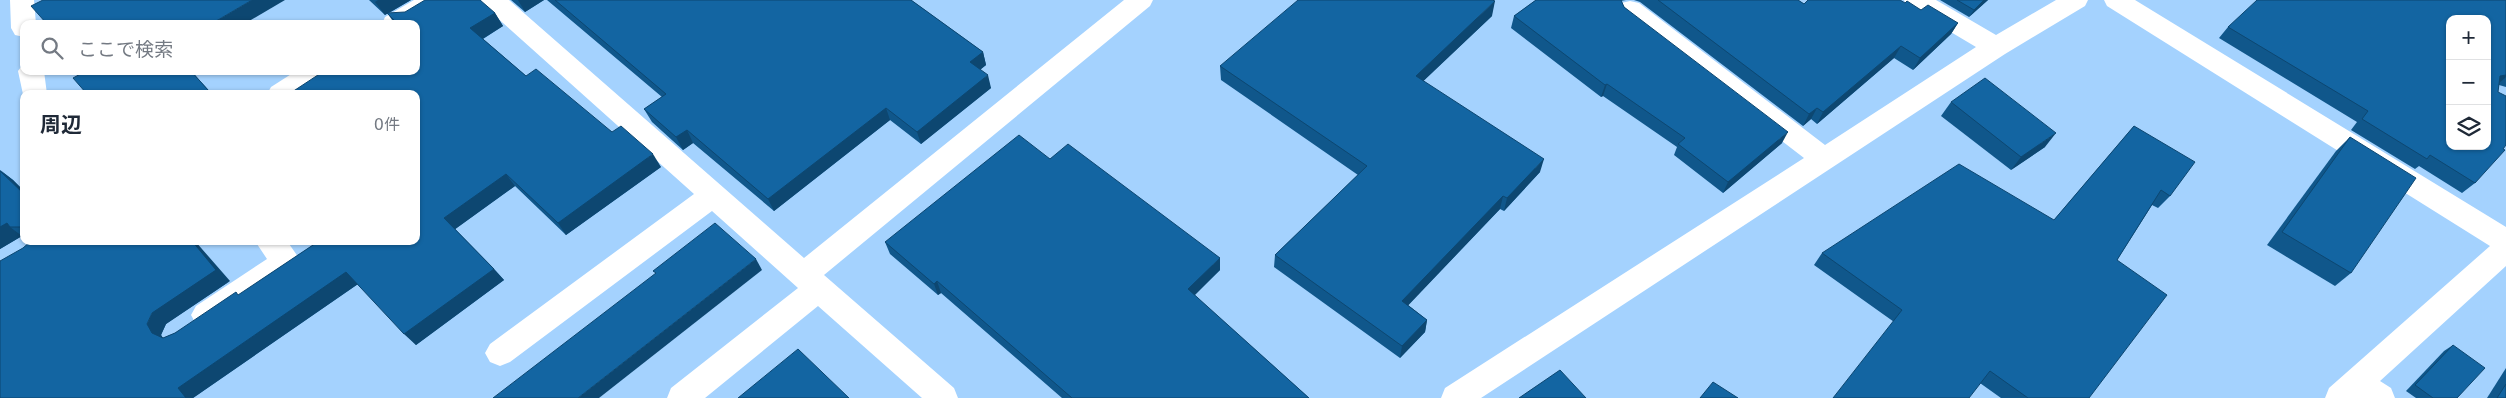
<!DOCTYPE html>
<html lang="ja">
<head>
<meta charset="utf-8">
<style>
	:root { --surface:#fff; --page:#f2f2f3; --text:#1f2937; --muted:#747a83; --line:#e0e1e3 }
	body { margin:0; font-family:"DejaVu Sans","Noto Sans JP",sans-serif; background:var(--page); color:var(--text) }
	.controls { position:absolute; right:15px; top:15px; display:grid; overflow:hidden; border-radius:10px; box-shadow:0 1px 4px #0004 }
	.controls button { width:45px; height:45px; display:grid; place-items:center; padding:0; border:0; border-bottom:1px solid var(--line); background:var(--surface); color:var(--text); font:25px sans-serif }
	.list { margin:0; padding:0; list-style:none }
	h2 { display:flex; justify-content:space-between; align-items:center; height:65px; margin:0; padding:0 20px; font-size:21px }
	h2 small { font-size:16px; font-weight:400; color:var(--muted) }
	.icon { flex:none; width:28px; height:28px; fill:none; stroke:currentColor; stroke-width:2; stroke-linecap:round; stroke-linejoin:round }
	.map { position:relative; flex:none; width:2506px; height:398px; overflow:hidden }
	.search { position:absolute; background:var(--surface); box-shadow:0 1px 4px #0004; left:20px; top:20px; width:400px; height:55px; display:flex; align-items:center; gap:12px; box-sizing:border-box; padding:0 18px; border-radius:10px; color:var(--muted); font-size:19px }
	.panel { position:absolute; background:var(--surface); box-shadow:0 1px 4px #0004; left:20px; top:90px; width:400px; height:155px; border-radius:10px }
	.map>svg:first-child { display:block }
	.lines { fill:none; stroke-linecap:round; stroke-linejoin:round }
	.minor { fill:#fff; fill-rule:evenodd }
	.wall { fill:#10578b }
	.shaded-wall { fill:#0d4771 }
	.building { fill:#1365a2; stroke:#0d4771; fill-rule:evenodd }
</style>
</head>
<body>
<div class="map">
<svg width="2506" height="398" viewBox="0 0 2506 398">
	<rect width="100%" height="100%" fill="#a4d2fe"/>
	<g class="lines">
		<g class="minor">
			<polygon points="10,0 34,0 36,24 24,24 24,37 15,35 11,28"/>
			<polygon points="414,0 445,0 442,6 414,24 382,24 385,17"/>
			<polygon points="481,0 509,0 804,258 1124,0 1153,0 1150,6 824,275 954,388 958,398 922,398 818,306 705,398 667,398 671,388 798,288 712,211 510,362 500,366 490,362 485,353 490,344 694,194 484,6"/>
			<polygon points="1904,0 1936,0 1996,35 2056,0 2088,0 2085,6 2005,54 1481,398 1441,398 1445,388 1804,158 1621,17 1618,10 1621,3 1630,1 1639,3 1825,145 1976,47 1907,6"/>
			<polygon points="2104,0 2135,0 2506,227 2506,266 2380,381 2391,388 2395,398 2325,398 2329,388 2490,246 2107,6"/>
			<polygon points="24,63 24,71 44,71 47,94 24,94 24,99 18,71"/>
			<polygon points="296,71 330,71 326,78 301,94 267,94 271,87"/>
			<polygon points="255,241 287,241 301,261 297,269 216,324 206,328 196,324 191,315 196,306 267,259"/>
		</g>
	</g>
	<g class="wall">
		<polygon points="369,0 411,0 389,13 495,13 503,26 483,39 526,76 612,132 661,167 566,235 515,186 455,229 494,269 504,280 416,345 358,284 193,398 0,398 230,281 166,324 161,335 163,338 175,333 239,295 316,243 416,24 395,24 387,13 385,15"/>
		<polygon points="511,0 544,0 525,12"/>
		<polygon points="547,0 911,0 983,52 986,65 980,70 991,88 921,144 890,120 774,211 693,143 683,150 652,122 644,109 662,97"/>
		<polygon points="1536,0 1626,0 1621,1 1624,7 1782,143 1723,193 1674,155 1677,147 1603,96 1601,97 1511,28 1514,16"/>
		<polygon points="1634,0 1798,0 1804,4 1905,3 1921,10 1958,23 1951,34 1913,70 1894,58 1817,124 1811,119 1803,126 1640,2"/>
		<polygon points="1940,0 1988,0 1969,17"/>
		<polygon points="2506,0 2506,87 2499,85 2475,183 2462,193 2419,166 2415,169 2351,130 2357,122 2219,38 2228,27"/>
		<polygon points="1492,16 1423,81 1540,172 1504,211 1500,209 1408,305 1427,320 1425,332 1400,358 1274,267 1275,255 1358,175 1221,80 1220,66"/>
		<polygon points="1951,102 2045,147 2011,170 1941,116"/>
		<polygon points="2134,126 2170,196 2158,208 2152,205 2117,260 2089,398 2001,398 1814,265 1822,253 2054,220"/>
		<polygon points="2350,137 2351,273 2335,286 2267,245 2336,151"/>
		<polygon points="1050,159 1220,270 1194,295 1309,398 1062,398 941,293 938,295 890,254 885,242"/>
		<polygon points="0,170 13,180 24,191 24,238 22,236 0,249"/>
		<polygon points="2453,345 2457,398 2416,398 2406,391 2444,351"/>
		<polygon points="2506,368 2506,398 2487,398"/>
	</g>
	<g class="shaded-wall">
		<polygon points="252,0 285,0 244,24 211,24"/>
		<polygon points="378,0 411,0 385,15 375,2"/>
		<polygon points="518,0 544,0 525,12"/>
		<polygon points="1984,0 1988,0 1969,17 1974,10"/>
		<polygon points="1495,1 1492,16 1414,90 1416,76"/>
		<polygon points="495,13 503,26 479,41 470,28"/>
		<polygon points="1958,23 1951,34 1913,70 1920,58"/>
		<polygon points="1901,46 1894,58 1817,124 1823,112"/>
		<polygon points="983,52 986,65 973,75 970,62"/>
		<polygon points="191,71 212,94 201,94"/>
		<polygon points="988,75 991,88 921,144 917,132"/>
		<polygon points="2506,75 2506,77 2498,84 2500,76"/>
		<polygon points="1607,84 1603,96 1601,97 1605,85"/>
		<polygon points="886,108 890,120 774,211 768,199"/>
		<polygon points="1817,108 1811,119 1803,126 1809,114"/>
		<polygon points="687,130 693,143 683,150 676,137"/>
		<polygon points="1788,132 1782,143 1723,193 1728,182"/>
		<polygon points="2056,133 2045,147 2011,170 2021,157"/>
		<polygon points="653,154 661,167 566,235 558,223"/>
		<polygon points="1544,159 1540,172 1504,211 1507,198"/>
		<polygon points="0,170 13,180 24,191 24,194"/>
		<polygon points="506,174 515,186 454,230 444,218"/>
		<polygon points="1503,196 1500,209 1400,314 1402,301"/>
		<polygon points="7,223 10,227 22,236 0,249 0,227"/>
		<polygon points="192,241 195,241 230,281 166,324 161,335 166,344 152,333 147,324 152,313"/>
		<polygon points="1220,258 1220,270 1189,301 1188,289"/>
		<polygon points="756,259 762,270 599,398 578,398"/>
		<polygon points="494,269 504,280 416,345 404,334"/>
		<polygon points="346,272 358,284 193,398 186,398 178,388"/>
		<polygon points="937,281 941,293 938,295 934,284"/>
		<polygon points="1427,320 1425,332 1400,358 1402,346"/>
	</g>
	<g class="building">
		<polygon points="43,0 252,0 211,24 47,24 31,6"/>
		<polygon points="425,0 480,0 495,13 470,28 526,76 536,69 612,132 621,126 653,154 558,223 506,174 444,218 494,269 404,334 346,272 178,388 186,398 0,398 0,261 23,248 31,241 192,241 216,270 152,313 147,324 152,333 163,338 175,333 236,292 238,295 316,243 314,241 416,241 416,94 289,94 324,71 416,71 416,24 398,24 387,13 405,12"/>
		<polygon points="555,0 911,0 983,52 970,62 988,75 917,132 886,108 768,199 687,130 676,137 644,109 666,94"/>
		<polygon points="1298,0 1492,0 1495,1 1416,76 1544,159 1507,198 1503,196 1402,301 1427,320 1402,346 1275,255 1367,166 1220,66"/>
		<polygon points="1536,0 1621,0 1624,7 1788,132 1728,182 1678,144 1685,138 1607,84 1605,85 1514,16"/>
		<polygon points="1658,0 1798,0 1804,4 1808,0 1900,0 1905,3 1907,1 1921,10 1928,5 1958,23 1920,58 1901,46 1823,112 1817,108 1809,114"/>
		<polygon points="1957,0 1984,0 1974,10"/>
		<path d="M 2257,0 L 2506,0 L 2506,75 L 2500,76 L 2498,92 L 2506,96 L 2506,145 L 2503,149 L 2505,150 L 2475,183 L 2430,155 L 2427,159 L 2362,119 L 2368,111 L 2228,27 ZM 2450,19 L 2487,19 L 2487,146 L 2450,146 Z"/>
		<polygon points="86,71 191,71 208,90 201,94 87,94 73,78"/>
		<polygon points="1985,78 2056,133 2021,157 1951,102"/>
		<polygon points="2134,126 2195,162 2170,196 2161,190 2117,260 2167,295 2089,398 2028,398 1990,371 1969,398 1833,398 1902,310 1822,253 1959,164 2054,220"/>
		<polygon points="1019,135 1050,159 1068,144 1220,258 1188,289 1309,398 1072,398 937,281 934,284 885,242"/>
		<polygon points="2350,137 2416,178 2351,273 2282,232"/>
		<polygon points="0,171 24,194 24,227 10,227 7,223 0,227"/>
		<polygon points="715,223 756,259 578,398 493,398 656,273 653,271"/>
		<polygon points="2453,345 2485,368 2457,398 2433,398 2415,385"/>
		<polygon points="798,349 849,398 738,398"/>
		<polygon points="1560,370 1586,398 1519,398"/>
		<polygon points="1713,382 1738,398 1700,398"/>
		<polygon points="2506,384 2506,398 2497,398"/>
	</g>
</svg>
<div class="controls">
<button>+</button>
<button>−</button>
<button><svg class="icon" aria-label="layers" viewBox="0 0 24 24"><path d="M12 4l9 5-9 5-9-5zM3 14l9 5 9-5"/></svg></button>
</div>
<div class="search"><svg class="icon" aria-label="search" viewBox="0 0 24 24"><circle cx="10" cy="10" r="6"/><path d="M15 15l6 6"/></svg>ここで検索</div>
<section class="panel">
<h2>周辺<small>0件</small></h2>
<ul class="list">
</ul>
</section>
</div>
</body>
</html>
